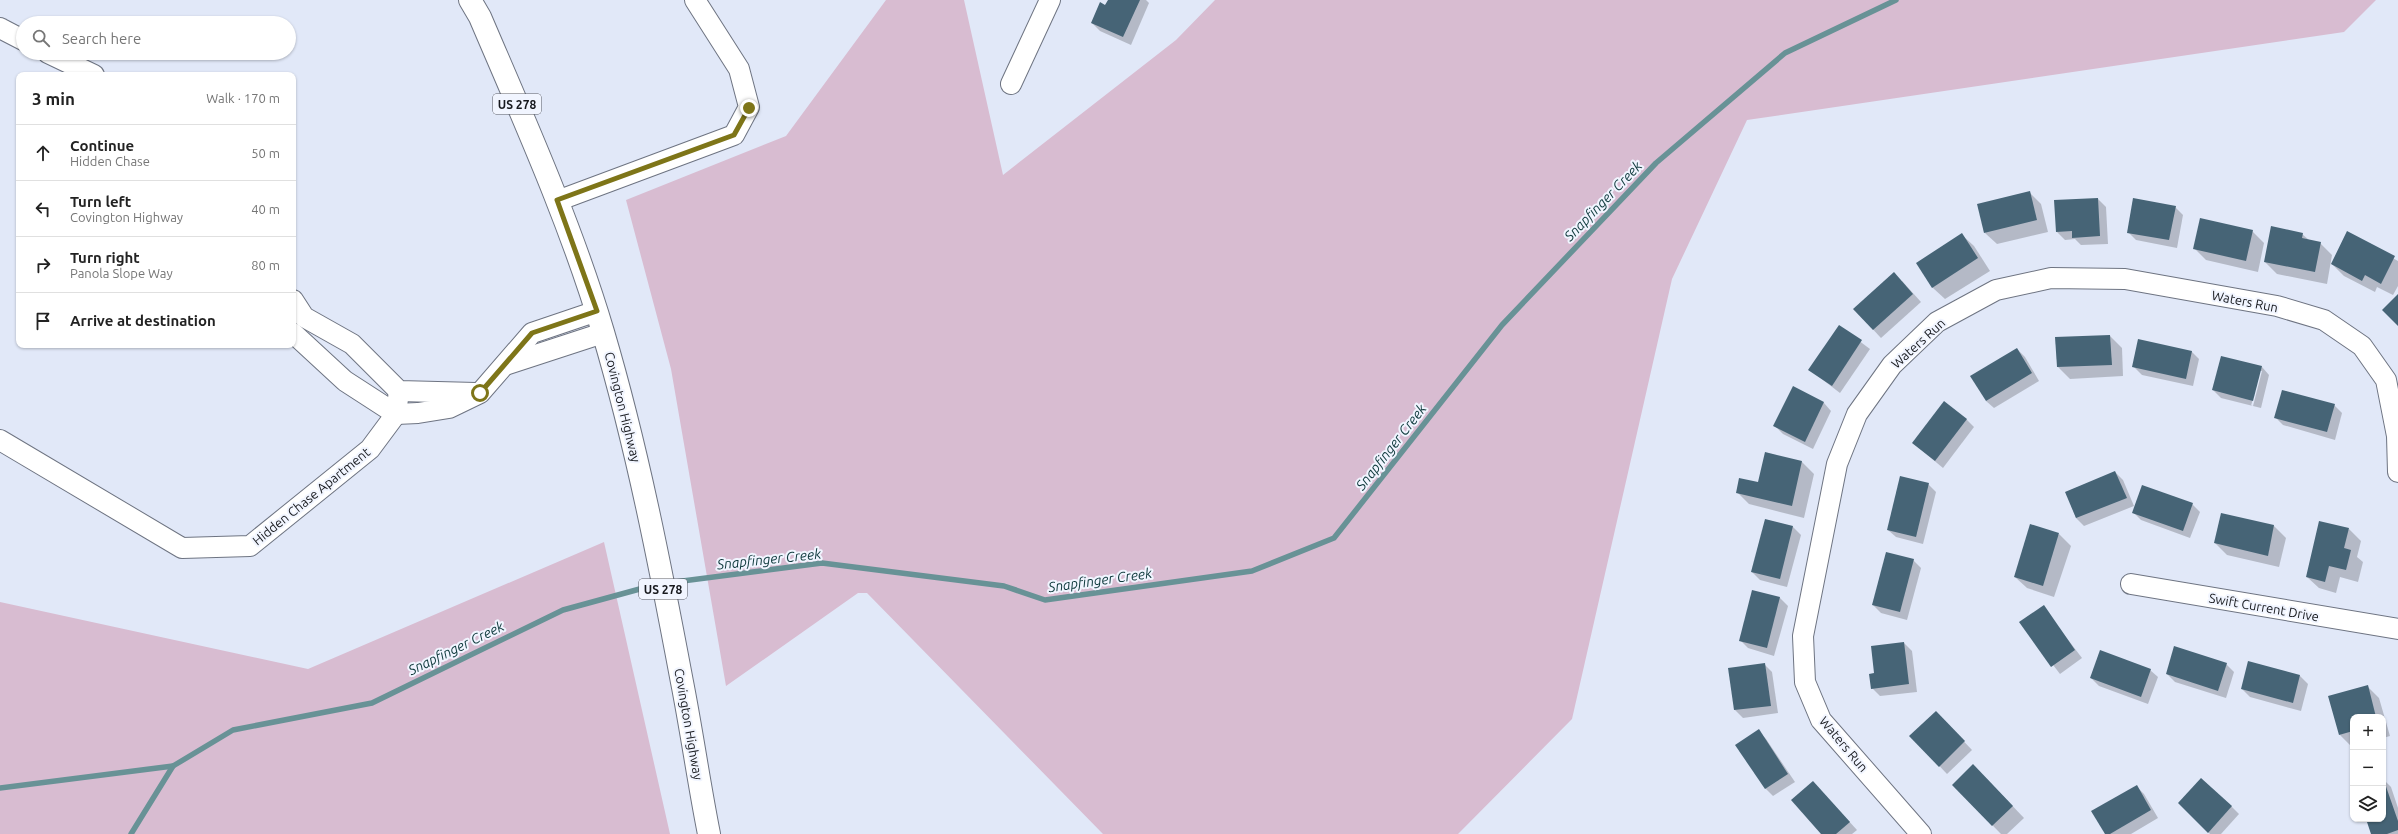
<!DOCTYPE html>
<html lang="en">
<head>
<meta charset="utf-8">
<style>
	:root { --surface:#fff; --page:#f2f2f2; --text:#222; --muted:#767676; --line:#e0e0e0 }
	body { margin:0; font-family:Ubuntu,sans-serif; background:var(--page); color:var(--text) }
	.controls { position:absolute; right:12px; bottom:12px; display:grid; overflow:hidden; border-radius:8px; box-shadow:0 1px 3px #0004 }
	.controls button { width:36px; height:36px; display:grid; place-items:center; padding:0; border:0; border-bottom:1px solid var(--line); background:var(--surface); color:var(--text); font:20px sans-serif }
	.stop { position:absolute; width:12px; height:12px; margin:-9px; border:3px solid #7e7518; border-radius:50%; background:#fff }
	.stop.end { background:#7e7518; border-color:#fff; box-shadow:0 1px 4px #0008 }
	.list { margin:0; padding:0; list-style:none }
	h2 { display:flex; justify-content:space-between; align-items:center; height:52px; margin:0; padding:0 16px; font-size:17px }
	h2 small { font-size:13px; font-weight:400; color:var(--muted) }
	.list li { display:grid; grid-template-columns:26px 1fr auto; gap:12px; align-items:center; box-sizing:border-box; height:56px; padding:0 16px; border-top:1px solid var(--line) }
	.list b { display:block; font-size:15px; white-space:nowrap }
	.list p { margin:0; font-size:13px; white-space:nowrap; color:var(--muted) }
	.list em { font-size:13px; font-style:normal; color:var(--muted) }
	.icon { flex:none; width:22px; height:22px; fill:none; stroke:currentColor; stroke-width:2; stroke-linecap:round; stroke-linejoin:round }
	.map { position:relative; flex:none; width:2398px; height:834px; overflow:hidden }
	.search { position:absolute; background:var(--surface); box-shadow:0 1px 3px #0004; left:16px; top:16px; width:280px; height:44px; display:flex; align-items:center; gap:10px; box-sizing:border-box; padding:0 14px; border-radius:22px; color:var(--muted); font-size:15px }
	.panel { position:absolute; background:var(--surface); box-shadow:0 1px 3px #0004; left:16px; top:72px; width:280px; height:276px; border-radius:8px }
	.map>svg:first-child { display:block }
	.green { fill:#d8bcd1 }
	.shadow { fill:#0003; fill-rule:evenodd }
	.lines { fill:none; stroke-linecap:round; stroke-linejoin:round }
	.stream { stroke:#689296; stroke-width:5.5 }
	.building { fill:#466476 }
	.minor-casing { stroke:#6e7482; stroke-width:22 }
	.major-casing { stroke:#6e7482; stroke-width:24 }
	.minor { stroke:#fff; stroke-width:20 }
	.major { stroke:#fff; stroke-width:22 }
	.route { stroke:#7e7518; stroke-width:5 }
	.labels { text-anchor:middle; dominant-baseline:central; stroke-width:4; stroke-linejoin:round; paint-order:stroke }
	.shield { fill:#f1f5ff; stroke:#585b62; stroke-width:1 }
	.shield-label { font-size:12px; font-weight:bold; fill:#17191e }
	.street-label { font-size:13px; fill:#17191e; stroke:#f1f5ff }
	.water-label { font-size:14px; font-style:italic; fill:#0e393c; stroke:#f1f5ff }
</style>
</head>
<body>
<div class="map">
<svg width="2398" height="834" viewBox="0 0 2398 834">
	<rect width="100%" height="100%" fill="#e1e8f8"/>
	<g class="green">
		<polygon points="886,0 964,0 1003,175 1176,40 1215,0 2376,0 2344,32 1747,120 1672,279 1572,719 1458,834 1103,834 867,593 858,593 726,686 671,369 626,200 786,136"/>
		<polygon points="604,542 670,834 0,834 0,602 308,669"/>
	</g>
	<g class="shadow">
		<polygon points="1109,0 1146,0 1149,3 1131,45 1100,31 1092,23"/>
		<polygon points="2029,192 2041,204 2048,232 1997,244 1985,233"/>
		<polygon points="2098,199 2106,207 2108,244 2081,245 2075,239 2065,240 2057,232"/>
		<polygon points="2175,207 2183,215 2177,248 2136,240 2128,232"/>
		<polygon points="2252,231 2264,243 2258,272 2206,260 2194,248"/>
		<polygon points="2348,233 2398,261 2398,286 2393,295 2377,287 2375,292 2344,276 2332,264"/>
		<polygon points="2302,234 2309,240 2320,243 2332,255 2327,284 2277,274 2265,262"/>
		<polygon points="1962,235 1974,246 1990,271 1945,299 1933,288 1918,263"/>
		<polygon points="1902,281 1921,302 1881,338 1854,309"/>
		<polygon points="1839,326 1870,349 1840,393 1810,370"/>
		<polygon points="2110,336 2122,348 2123,376 2070,379 2058,367"/>
		<polygon points="2017,349 2025,357 2039,381 1994,408 1986,401"/>
		<polygon points="2191,351 2199,359 2193,386 2142,375 2134,367"/>
		<path d="M 2262,367 L 2269,375 L 2261,408 L 2221,398 L 2213,390 ZM 2260,371 L 2262,371 L 2253,406 L 2251,406 Z"/>
		<polygon points="1794,388 1824,403 1831,411 1813,449 1783,434 1775,426"/>
		<polygon points="2334,405 2342,413 2335,440 2283,425 2275,417"/>
		<polygon points="1966,419 1974,427 1943,468 1913,443"/>
		<polygon points="1766,454 1802,462 1814,474 1804,518 1749,504 1737,492 1759,484"/>
		<polygon points="2115,472 2123,480 2134,506 2084,526 2076,518 2066,492"/>
		<polygon points="1928,484 1936,492 1923,544 1896,537 1888,530"/>
		<polygon points="2192,504 2200,512 2190,538 2141,520 2133,512"/>
		<polygon points="2222,514 2274,526 2286,538 2279,567 2227,555 2215,543"/>
		<polygon points="1766,520 1793,527 1801,535 1787,587 1760,580 1752,572"/>
		<polygon points="2349,529 2361,541 2357,557 2363,562 2358,582 2340,577 2336,593 2319,588 2307,577"/>
		<polygon points="2059,534 2071,546 2054,597 2027,588 2015,577"/>
		<polygon points="1913,560 1921,568 1907,620 1881,613 1873,605"/>
		<polygon points="1753,591 1780,598 1788,606 1774,656 1748,648 1740,640"/>
		<polygon points="2043,607 2082,658 2060,674 2021,623"/>
		<polygon points="1904,643 1912,651 1917,692 1880,696 1872,688"/>
		<polygon points="2249,662 2300,676 2308,684 2301,711 2250,697 2242,689"/>
		<polygon points="1764,664 1772,672 1778,713 1743,718 1735,710 1729,669"/>
		<polygon points="2226,664 2234,672 2226,698 2175,682 2167,674"/>
		<polygon points="2150,670 2158,677 2148,704 2099,686 2091,678"/>
		<polygon points="2367,686 2379,698 2390,736 2383,738 2383,717 2353,717 2352,747 2340,735"/>
		<polygon points="1936,712 1972,750 1947,774 1911,736"/>
		<polygon points="1758,731 1766,739 1795,782 1773,796 1765,788"/>
		<polygon points="1985,777 2024,818 2007,834 2001,834 1953,785"/>
		<polygon points="2383,779 2391,787 2398,808 2398,834 2372,834 2367,819 2383,819"/>
		<polygon points="1813,782 1857,830 1852,834 1822,834"/>
		<polygon points="2136,786 2144,794 2158,818 2131,834 2106,834"/>
		<polygon points="2180,803 2231,806 2239,814 2221,834 2210,834"/>
	</g>
	<g class="lines">
		<g class="stream">
			<polyline points="667,583 822,563 1004,586 1045,600 1252,571 1334,538 1502,325 1656,163 1785,53 1896,0"/>
			<polyline points="0,788 173,766"/>
			<polyline points="131,834 173,766 233,730 372,703 563,610 658,584"/>
		</g>
	</g>
	<g class="building">
		<polygon points="1108,0 1140,0 1123,37 1091,23 1100,2 1105,5"/>
		<polygon points="2030,191 2037,220 1984,233 1977,204"/>
		<polygon points="2098,198 2100,236 2072,238 2072,231 2056,232 2054,200"/>
		<polygon points="2133,198 2176,206 2169,240 2127,233"/>
		<polygon points="2200,218 2253,230 2246,261 2193,249"/>
		<polygon points="2271,226 2303,233 2302,238 2321,242 2315,272 2264,262"/>
		<polygon points="2347,231 2395,256 2381,284 2365,275 2362,281 2331,264"/>
		<polygon points="1962,233 1978,258 1932,288 1916,263"/>
		<polygon points="1894,272 1913,294 1873,330 1853,309"/>
		<polygon points="2398,294 2398,326 2382,310"/>
		<polygon points="1839,325 1862,340 1832,386 1808,370"/>
		<polygon points="2110,335 2112,365 2057,367 2055,337"/>
		<polygon points="2138,339 2192,351 2186,379 2132,367"/>
		<polygon points="2017,348 2032,373 1986,401 1970,376"/>
		<polygon points="2221,356 2262,366 2253,401 2212,390"/>
		<polygon points="1793,386 1824,402 1805,442 1773,426"/>
		<polygon points="2282,390 2335,404 2327,432 2274,418"/>
		<polygon points="1944,401 1967,419 1935,461 1912,443"/>
		<polygon points="1765,452 1802,461 1792,506 1736,493 1739,478 1758,482"/>
		<polygon points="2115,471 2127,498 2076,518 2065,492"/>
		<polygon points="1900,476 1929,483 1916,537 1887,530"/>
		<polygon points="2142,485 2193,503 2183,531 2132,513"/>
		<polygon points="2221,513 2274,525 2268,556 2214,543"/>
		<polygon points="1765,519 1793,526 1780,579 1751,572"/>
		<polygon points="2319,521 2349,528 2344,548 2351,550 2346,570 2329,566 2325,582 2306,577"/>
		<polygon points="2030,524 2059,533 2043,586 2014,577"/>
		<polygon points="1886,552 1914,559 1900,612 1872,605"/>
		<polygon points="1752,590 1780,597 1767,648 1739,641"/>
		<polygon points="2044,605 2075,650 2051,667 2019,622"/>
		<polygon points="1904,642 1909,684 1871,689 1869,674 1874,673 1871,646"/>
		<polygon points="2174,646 2227,663 2218,691 2166,674"/>
		<polygon points="2100,650 2151,669 2141,697 2090,678"/>
		<polygon points="2248,661 2300,675 2293,703 2241,689"/>
		<polygon points="1765,663 1771,706 1734,710 1728,668"/>
		<polygon points="2368,685 2376,717 2353,717 2353,731 2339,735 2328,696"/>
		<polygon points="1936,711 1965,741 1939,767 1909,736"/>
		<polygon points="1759,729 1788,774 1765,789 1735,745"/>
		<polygon points="1973,764 2013,806 1992,826 1952,785"/>
		<polygon points="2201,778 2232,806 2208,833 2178,803"/>
		<polygon points="2383,778 2398,821 2398,830 2387,834 2371,834 2366,819 2383,819"/>
		<polygon points="1813,781 1850,822 1836,834 1821,834 1791,800"/>
		<polygon points="2137,785 2151,810 2110,834 2105,834 2091,811"/>
	</g>
	<g class="lines">
		<g class="minor-casing">
			<g id="minor">
				<polyline points="0,28 23,40"/>
				<polyline points="48,53 94,75"/>
				<polyline points="1011,84 1050,0"/>
				<polyline points="557,201 734,135 749,107 739,69 695,0"/>
				<polyline points="293,300 304,317 352,344 399,391 476,393"/>
				<polyline points="293,333 345,381 396,414 418,413 449,408 480,393 532,333 597,311"/>
				<polyline points="505,365 603,333"/>
				<polyline points="0,440 182,548 250,546 370,449 396,414 399,391"/>
				<polyline points="2131,584 2398,629"/>
				<polyline points="1921,834 1821,720 1805,682 1803,636 1837,464 1857,414 1892,365 1937,322 1996,290 2051,278 2125,279 2277,306 2324,320 2362,346 2386,380 2397,436 2398,472"/>
			</g>
		</g>
		<g class="major-casing">
			<path id="major" d="M 470,0 L 480,17 C 524,120 571,224 603,332 C 637,447 660,565 682,682 C 692,733 699,784 709,834"/>
		</g>
		<use href="#minor" class="minor"/>
		<use href="#major" class="major"/>
	</g>
	<g class="lines">
		<polyline class="route" points="480,393 532,333 597,311 557,200 734,135 749,108"/>
	</g>
	<g class="labels">
		<g class="shield">
			<rect x="493" y="94" width="48" height="20" rx="3"/>
			<rect x="639" y="579" width="48" height="20" rx="3"/>
		</g>
		<g class="shield-label">
			<text x="517" y="104">US 278</text>
			<text x="663" y="589">US 278</text>
		</g>
		<g class="street-label">
			<text transform="translate(2245 301) rotate(11)">Waters Run</text>
			<text transform="translate(1918 343) rotate(-42)">Waters Run</text>
			<text transform="translate(623 407) rotate(76)">Covington Highway</text>
			<text transform="translate(311 496) rotate(-39)">Hidden Chase Apartment</text>
			<text transform="translate(2264 607) rotate(10)">Swift Current Drive</text>
			<text transform="translate(689 724) rotate(80)">Covington Highway</text>
			<text transform="translate(1844 744) rotate(50)">Waters Run</text>
		</g>
		<g class="water-label">
			<text transform="translate(1603 201) rotate(-46)">Snapfinger Creek</text>
			<text transform="translate(1391 447) rotate(-52)">Snapfinger Creek</text>
			<text transform="translate(769 559) rotate(-6)">Snapfinger Creek</text>
			<text transform="translate(1100 580) rotate(-8)">Snapfinger Creek</text>
			<text transform="translate(456 648) rotate(-26)">Snapfinger Creek</text>
		</g>
	</g>
</svg>
<div class="controls">
<button>+</button>
<button>−</button>
<button><svg class="icon" aria-label="layers" viewBox="0 0 24 24"><path d="M12 4l9 5-9 5-9-5zM3 14l9 5 9-5"/></svg></button>
</div>
<div class="stop" style="left:480px;top:393px"></div>
<div class="stop end" style="left:749px;top:108px"></div>
<div class="search"><svg class="icon" aria-label="search" viewBox="0 0 24 24"><circle cx="10" cy="10" r="6"/><path d="M15 15l6 6"/></svg>Search here</div>
<section class="panel">
<h2>3 min<small>Walk · 170 m</small></h2>
<ul class="list">
<li><svg class="icon" aria-label="ahead" viewBox="0 0 24 24"><path d="M12 20V5M6 11l6-6 6 6"/></svg><div><b>Continue</b><p>Hidden Chase</p></div><em>50 m</em></li>
<li><svg class="icon" aria-label="left" viewBox="0 0 24 24"><path d="M17 20v-9H6M10 6l-5 5 5 5"/></svg><div><b>Turn left</b><p>Covington Highway</p></div><em>40 m</em></li>
<li><svg class="icon" aria-label="right" viewBox="0 0 24 24"><path d="M7 20v-9h11M14 6l5 5-5 5"/></svg><div><b>Turn right</b><p>Panola Slope Way</p></div><em>80 m</em></li>
<li><svg class="icon" aria-label="arrive" viewBox="0 0 24 24"><path d="M6 21V4h12l-3 4 3 4H6"/></svg><div><b>Arrive at destination</b></div></li>
</ul>
</section>
</div>
</body>
</html>
